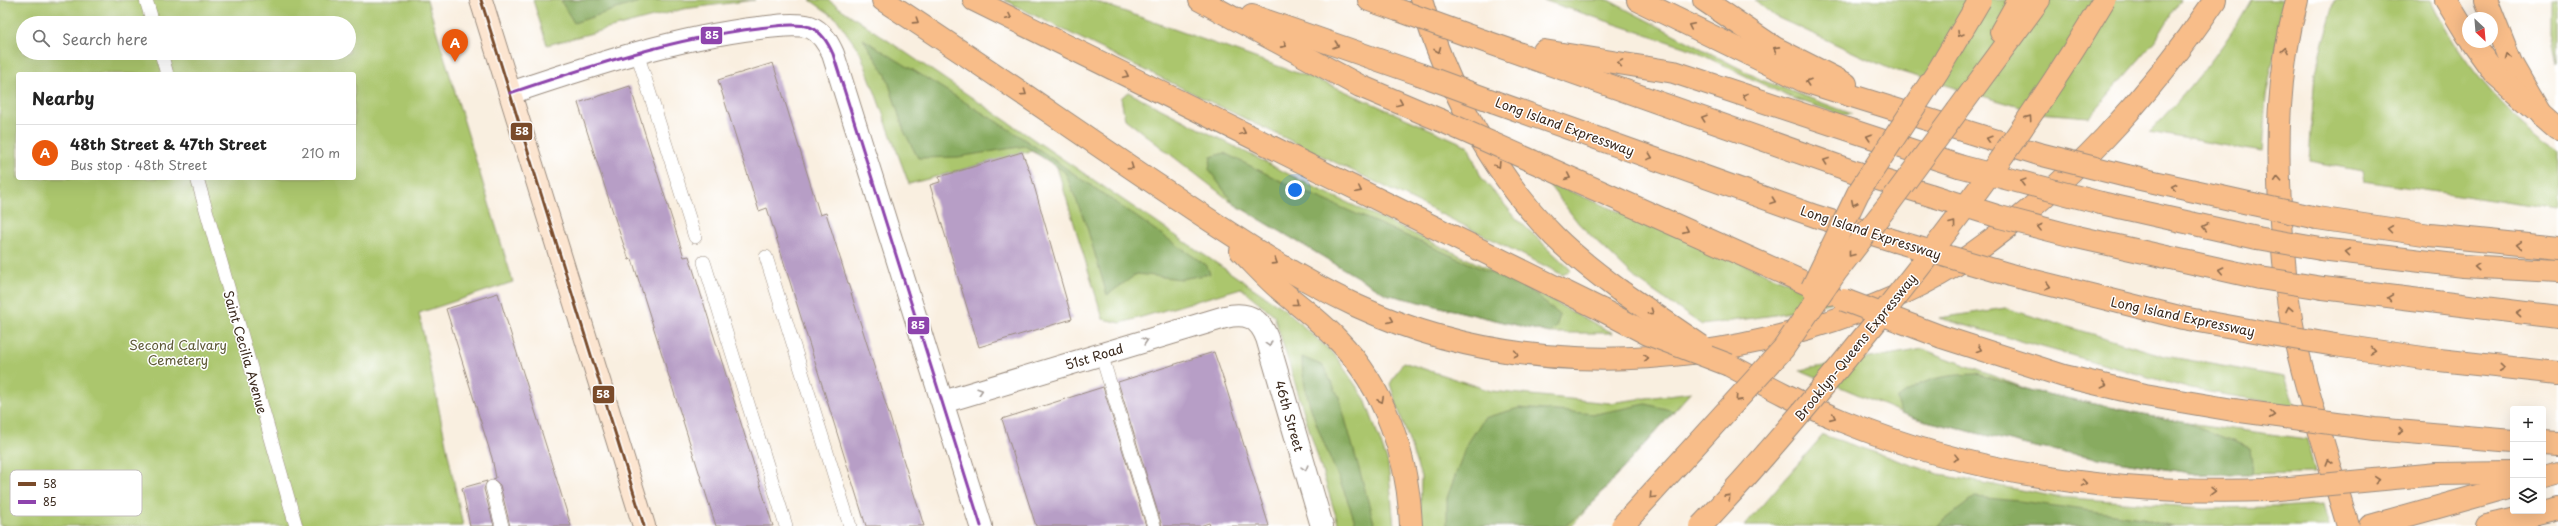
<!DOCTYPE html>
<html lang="en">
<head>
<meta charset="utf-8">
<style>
	:root { --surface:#fff; --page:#f6f6f6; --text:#222; --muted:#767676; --line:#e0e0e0; --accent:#ea580c }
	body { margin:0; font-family:"Playpen Sans",sans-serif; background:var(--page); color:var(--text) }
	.controls { position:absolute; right:12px; bottom:12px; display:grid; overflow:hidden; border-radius:4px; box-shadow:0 4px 16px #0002 }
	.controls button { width:36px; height:36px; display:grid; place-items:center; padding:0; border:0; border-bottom:1px solid var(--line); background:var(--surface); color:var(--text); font:20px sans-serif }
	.compass { position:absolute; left:2462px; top:12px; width:36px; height:36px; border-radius:50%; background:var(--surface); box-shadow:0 4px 16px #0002; rotate:154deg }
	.you { position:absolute; left:1295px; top:190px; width:14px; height:14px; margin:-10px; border:3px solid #fff; border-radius:50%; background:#1a73e8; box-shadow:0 0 0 6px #1a73e833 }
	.badge { display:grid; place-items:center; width:26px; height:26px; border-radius:50%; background:var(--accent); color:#fff; font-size:13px; font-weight:700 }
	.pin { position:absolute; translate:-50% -33px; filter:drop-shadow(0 1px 2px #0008) }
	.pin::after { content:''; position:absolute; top:21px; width:14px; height:12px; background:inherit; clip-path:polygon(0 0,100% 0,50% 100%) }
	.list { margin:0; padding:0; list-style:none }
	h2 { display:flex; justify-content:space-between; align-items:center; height:52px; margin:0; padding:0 16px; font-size:17px }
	h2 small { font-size:13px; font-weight:400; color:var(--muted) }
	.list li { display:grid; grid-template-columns:26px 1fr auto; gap:12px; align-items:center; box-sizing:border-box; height:56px; padding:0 16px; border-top:1px solid var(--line) }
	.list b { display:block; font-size:15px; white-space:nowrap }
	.list p { margin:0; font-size:13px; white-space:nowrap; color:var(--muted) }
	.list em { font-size:13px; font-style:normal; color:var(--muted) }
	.icon { flex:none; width:22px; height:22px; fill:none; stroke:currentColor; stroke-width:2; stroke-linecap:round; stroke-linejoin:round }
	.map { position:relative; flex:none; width:2558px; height:526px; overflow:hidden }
	.search { position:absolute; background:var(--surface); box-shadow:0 4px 16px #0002; left:16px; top:16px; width:340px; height:44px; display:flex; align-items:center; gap:10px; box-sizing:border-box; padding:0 14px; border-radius:22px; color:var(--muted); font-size:15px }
	.panel { position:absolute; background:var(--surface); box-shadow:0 4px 16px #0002; left:16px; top:72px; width:340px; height:108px; border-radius:4px }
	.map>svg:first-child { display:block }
	.green { fill:#abc66d; stroke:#737846; fill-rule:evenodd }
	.forest { fill:#88ab60; stroke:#626a3f }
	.building { fill:#b79ec6 }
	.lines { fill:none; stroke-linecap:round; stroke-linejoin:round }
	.lane-casing { stroke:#9a8c7f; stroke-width:14 }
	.street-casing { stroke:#9a8c7f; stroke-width:24 }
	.secondary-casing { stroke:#9a8c7f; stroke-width:24 }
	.highway-casing { stroke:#9a8c7f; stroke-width:24 }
	.lane { stroke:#fff; stroke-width:13 }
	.street { stroke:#fff; stroke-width:22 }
	.secondary { stroke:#fce5d0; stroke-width:22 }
	.highway { stroke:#f8bd89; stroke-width:22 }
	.highway-bridge-casing { stroke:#9a8c7f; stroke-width:24; stroke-linecap:butt }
	.highway-bridge { stroke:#f8bd89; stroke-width:22 }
	.bus-1-casing { stroke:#fff; stroke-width:6 }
	.bus-2-casing { stroke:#fff; stroke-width:6 }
	.bus-1 { stroke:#7a4b2a; stroke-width:3 }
	.bus-2 { stroke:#8e44ad; stroke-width:3 }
	.oneway { stroke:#906c4e }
	.oneway2 { stroke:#a79f9a }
	.labels { text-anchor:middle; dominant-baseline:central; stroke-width:3; stroke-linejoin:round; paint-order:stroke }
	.street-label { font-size:13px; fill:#3b2a1e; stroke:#fff }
	.park-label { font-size:13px; fill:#5d5936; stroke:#fff }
	.key { fill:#fff; stroke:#c4bfbc; stroke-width:1 }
	.key-label { font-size:11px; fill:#3b2a1e }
	.line-badge { stroke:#fff; stroke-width:1.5 }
	.badge-label { font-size:11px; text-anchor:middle; font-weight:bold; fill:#fff }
</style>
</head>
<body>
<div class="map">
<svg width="2558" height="526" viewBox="0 0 2558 526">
	<rect width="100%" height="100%" fill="#fff"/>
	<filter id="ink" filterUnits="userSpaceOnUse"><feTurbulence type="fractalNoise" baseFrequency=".025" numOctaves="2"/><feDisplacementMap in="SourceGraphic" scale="8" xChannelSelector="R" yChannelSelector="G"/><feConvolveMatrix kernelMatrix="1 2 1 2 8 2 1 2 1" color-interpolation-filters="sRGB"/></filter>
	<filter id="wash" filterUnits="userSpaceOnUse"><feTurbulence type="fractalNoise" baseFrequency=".012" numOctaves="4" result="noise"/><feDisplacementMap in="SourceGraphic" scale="16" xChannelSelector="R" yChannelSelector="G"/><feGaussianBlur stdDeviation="0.9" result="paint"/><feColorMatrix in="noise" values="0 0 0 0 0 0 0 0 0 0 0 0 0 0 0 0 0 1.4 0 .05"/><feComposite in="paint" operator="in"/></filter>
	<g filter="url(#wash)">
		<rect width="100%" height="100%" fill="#f9efe0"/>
		<g class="green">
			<path d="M 0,0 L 427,0 L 513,282 L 419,313 L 463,526 L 0,526 ZM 23,23 L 349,23 L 349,53 L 23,53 ZM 18,74 L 354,74 L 354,178 L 18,178 Z"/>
			<polygon points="533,0 755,0 683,9 547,45"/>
			<polygon points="810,0 828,0 1284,309 1335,355 1365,399 1388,463 1394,526 1339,526 1274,315 1241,288 1121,323 1103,319 1056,164 1031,151 909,184 860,52 836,18"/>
			<path d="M 1004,0 L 1092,0 L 1331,85 L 1468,146 L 1481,177 L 1516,218 L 1571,270 L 1563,275 C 1378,181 1190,94 1004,0 Z"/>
			<polygon points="1543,0 1608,0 1762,80 1852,114 1842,115 1787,96 1690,49"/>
			<polygon points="1755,0 2180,0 2156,40 2089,117 2040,113 1888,68 1774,16"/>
			<path d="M 2251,0 L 2286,0 L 2266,95 L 2262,152 L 2149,132 C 2190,89 2222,52 2251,0 Z"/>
			<path d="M 2335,0 L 2431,0 C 2457,58 2505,115 2558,150 L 2558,210 L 2364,181 L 2362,171 L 2309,161 L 2315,72 Z"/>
			<polygon points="2552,0 2558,0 2558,62 2552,33"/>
			<polygon points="1128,92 1310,185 1506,277 1613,333 1550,333 1386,294 1234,204 1125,119 1121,98"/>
			<polygon points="1546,181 1834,302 1775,315 1702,325 1637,280 1579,224"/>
			<polygon points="2005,308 2165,356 2284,377 2295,406 2191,389 1939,318"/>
			<polygon points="1923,349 2032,391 2187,423 2307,439 2315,473 2196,474 2039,448 1914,418 1800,370"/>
			<polygon points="1403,362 1491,391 1609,403 1691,392 1572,526 1420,526 1421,477 1390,384"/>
			<polygon points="1823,435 1941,475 2057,497 2204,508 2280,507 2323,504 2329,526 1744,526"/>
		</g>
		<g class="forest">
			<polygon points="562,0 659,0 635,3 574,23 562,3"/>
			<polygon points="863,39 1018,135 1207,266 1210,274 1181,279 1137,274 1107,295 1086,224 1065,172 1025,146 958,157 918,158 904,131 886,75"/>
			<polygon points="1224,153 1283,182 1528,289 1560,315 1556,327 1550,333 1386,294 1234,204 1209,170 1211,157"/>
			<path d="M 1302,357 L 1323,366 L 1339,397 L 1375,526 L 1356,526 C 1342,474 1301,410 1302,357 Z"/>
			<path d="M 1977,374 L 2032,391 L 2187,423 L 2250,448 L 2253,474 L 2196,474 L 2039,448 L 1914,418 L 1901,413 L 1897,399 C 1922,378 1945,375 1977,374 Z"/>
			<polygon points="1646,404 1674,411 1588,508 1565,526 1447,526 1447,498 1466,446 1484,418 1519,408 1596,414"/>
			<polygon points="1975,497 2019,501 2143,518 2172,526 1937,526"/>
		</g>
		<g id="blocks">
			<g class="building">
				<polygon points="773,63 820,215 826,213 924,526 866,526 767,208 759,211 718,80"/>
				<polygon points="630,86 684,257 689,256 773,526 716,526 632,259 629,260 620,234 578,103"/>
				<polygon points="1022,152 1031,175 1072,319 979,347 930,185 940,182 939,177"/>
				<polygon points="498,293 559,487 571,526 510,526 500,485 493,479 496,478 492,458 446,309"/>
				<polygon points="1214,352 1225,384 1269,526 1210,526 1209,523 1200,526 1162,526 1118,382"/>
				<polygon points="1103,387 1146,526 1036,526 1002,419"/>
				<polygon points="487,481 484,489 494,526 470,526 462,488"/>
			</g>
		</g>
	</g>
	<g filter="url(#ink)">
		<use href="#blocks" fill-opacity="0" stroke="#9a8c7f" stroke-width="1"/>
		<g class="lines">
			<g class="lane-casing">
				<g id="lane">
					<polyline points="146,0 153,23"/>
					<polyline points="161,53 167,74"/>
					<polyline points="637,53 695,237"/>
					<polyline points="197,178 296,526"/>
					<polyline points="766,257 850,526"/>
					<polyline points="704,262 786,526"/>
					<polyline points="1101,354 1154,526"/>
					<polyline points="492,487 502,526"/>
				</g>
			</g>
			<g class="street-casing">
				<g id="street">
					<path d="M 510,93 C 591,66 674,38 759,28 C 774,26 795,23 810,27 C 822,32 828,43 833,54 L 981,526"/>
					<path d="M 943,402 L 1225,317 C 1246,312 1259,317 1267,338 L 1322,526"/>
				</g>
			</g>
			<g class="secondary-casing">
				<polyline id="secondary" points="481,0 644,526"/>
			</g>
			<g class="highway-casing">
				<g id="highway">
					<path d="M 883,0 C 977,61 1069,126 1163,189 C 1226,231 1288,274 1357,306 C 1500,372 1659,372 1809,328 C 1866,311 1923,289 1972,254 C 2066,188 2151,95 2215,0"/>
					<polyline points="974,0 1602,310"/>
					<polyline points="1200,0 1360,86 1440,120"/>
					<polyline points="1369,0 1398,10"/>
					<path d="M 1421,0 C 1446,85 1491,172 1554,236 C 1574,256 1596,273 1619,290"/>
					<polyline points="1638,0 1804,81 2039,154"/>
					<polyline points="1704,0 1775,48 1846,84"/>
					<path d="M 2297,0 C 2277,74 2276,147 2281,222 C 2284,265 2287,307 2297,348 C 2311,408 2331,467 2348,526"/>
					<polyline points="2446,0 2468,36"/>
					<polyline points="2486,0 2511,63 2541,115"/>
					<polyline points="1252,16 1419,74"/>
					<polyline points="2001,32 2019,0"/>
					<polyline points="1467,35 1855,172 1930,195"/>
					<polyline points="2472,42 2494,73 2558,129"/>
					<polyline points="1544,51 1674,72 1959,166"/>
					<polyline points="1495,102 1815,216 1895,241"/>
					<polyline points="1958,110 2039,0"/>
					<polyline points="1532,161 1830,294"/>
					<polyline points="2127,176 2253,204"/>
					<polyline points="2101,203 2257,238"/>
					<polyline points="2317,218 2430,235 2558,248"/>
					<polyline points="2077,237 2260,278"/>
					<polyline points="2321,249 2463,266 2558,271"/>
					<path d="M 1241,251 C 1255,265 1269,281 1284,293 C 1302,308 1321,322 1337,339 C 1386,389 1408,457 1411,526"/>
					<polyline points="2011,275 2183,318 2265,333"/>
					<polyline points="2323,288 2558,317"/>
					<polyline points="1942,337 2064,376 2145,395 2233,410"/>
					<polyline points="2335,345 2430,359 2558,373"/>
					<path d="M 1729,365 C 1766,385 1803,405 1842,421 C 1977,476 2124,495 2268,490"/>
					<polyline points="2543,443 2558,444"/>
					<polyline points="2437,474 2513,473"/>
					<polyline points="2543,477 2558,473"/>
					<polyline points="2370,526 2513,486"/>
					<polyline points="2487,526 2558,509"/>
				</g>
			</g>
			<use href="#lane" class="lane"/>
			<use href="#street" class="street"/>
			<use href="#secondary" class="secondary"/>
			<use href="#highway" class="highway"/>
			<g class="highway-bridge-casing">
				<g id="highway-bridge">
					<polyline points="1398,10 1467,35"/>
					<polyline points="1419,74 1495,102"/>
					<polyline points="1440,120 1532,161"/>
					<polyline points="2039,154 2127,176"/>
					<polyline points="1959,166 2101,203"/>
					<polyline points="1930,195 2000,217 2077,237"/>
					<polyline points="2253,204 2317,218"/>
					<polyline points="2257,238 2321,249"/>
					<polyline points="1895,241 2011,275"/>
					<polyline points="2260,278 2323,288"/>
					<polyline points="1812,288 1858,193 1938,71 1980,0"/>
					<polyline points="1619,290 1701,346"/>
					<polyline points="1844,300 1942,337"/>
					<polyline points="1602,310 1648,334 1729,365"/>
					<polyline points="2265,333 2335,345"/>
					<polyline points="2233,410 2374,429 2513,441"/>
					<polyline points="2268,490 2437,474"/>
					<polyline points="1622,526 1783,349 1836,272 1888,205 1958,110"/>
					<path d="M 1701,526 C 1762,461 1819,393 1875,323 C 1958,220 2037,114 2104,0"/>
				</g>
			</g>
			<use href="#highway-bridge" class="highway-bridge"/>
			<g class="bus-1-casing">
				<polyline id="bus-1" points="481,0 644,526"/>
			</g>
			<g class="bus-2-casing">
				<path id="bus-2" d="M 510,93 C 591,66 674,38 759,28 C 774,26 795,23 810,27 C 822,32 828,43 833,54 L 981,526"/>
			</g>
			<use href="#bus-1" class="bus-1"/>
			<use href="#bus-2" class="bus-2"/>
		</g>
		<defs><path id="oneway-chevron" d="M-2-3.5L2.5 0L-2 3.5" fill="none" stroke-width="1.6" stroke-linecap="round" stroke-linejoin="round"/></defs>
		<g class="oneway">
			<use href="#oneway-chevron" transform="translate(1009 17) rotate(26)"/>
			<use href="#oneway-chevron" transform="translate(916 21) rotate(33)"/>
			<use href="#oneway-chevron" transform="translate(1691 26) rotate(-154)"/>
			<use href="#oneway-chevron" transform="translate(1960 34) rotate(121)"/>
			<use href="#oneway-chevron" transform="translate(1284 45) rotate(28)"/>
			<use href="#oneway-chevron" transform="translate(1336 45) rotate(19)"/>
			<use href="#oneway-chevron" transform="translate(1776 49) rotate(-152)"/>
			<use href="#oneway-chevron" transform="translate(1438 50) rotate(68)"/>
			<use href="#oneway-chevron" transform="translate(2285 50) rotate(-81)"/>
			<use href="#oneway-chevron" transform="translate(2508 57) rotate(-113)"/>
			<use href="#oneway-chevron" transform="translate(1620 63) rotate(-171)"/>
			<use href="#oneway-chevron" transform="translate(1126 75) rotate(26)"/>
			<use href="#oneway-chevron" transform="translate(1808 82) rotate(-161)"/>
			<use href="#oneway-chevron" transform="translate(1024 93) rotate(34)"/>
			<use href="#oneway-chevron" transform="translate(1745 96) rotate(-161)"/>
			<use href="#oneway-chevron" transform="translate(1400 103) rotate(23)"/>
			<use href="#oneway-chevron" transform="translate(1704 118) rotate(-161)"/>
			<use href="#oneway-chevron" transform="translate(2029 118) rotate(-55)"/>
			<use href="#oneway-chevron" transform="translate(1243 132) rotate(26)"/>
			<use href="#oneway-chevron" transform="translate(1869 137) rotate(-162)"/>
			<use href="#oneway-chevron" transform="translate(1989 139) rotate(-163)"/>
			<use href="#oneway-chevron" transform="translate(1650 157) rotate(20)"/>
			<use href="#oneway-chevron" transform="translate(1826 161) rotate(-160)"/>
			<use href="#oneway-chevron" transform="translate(1498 165) rotate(58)"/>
			<use href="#oneway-chevron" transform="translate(1131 167) rotate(34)"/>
			<use href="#oneway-chevron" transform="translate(1568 177) rotate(24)"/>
			<use href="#oneway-chevron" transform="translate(2278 179) rotate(-93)"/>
			<use href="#oneway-chevron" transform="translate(2023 182) rotate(-165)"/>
			<use href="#oneway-chevron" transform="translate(2174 187) rotate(-167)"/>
			<use href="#oneway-chevron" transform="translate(1359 190) rotate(26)"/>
			<use href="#oneway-chevron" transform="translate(1773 201) rotate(20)"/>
			<use href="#oneway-chevron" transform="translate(1854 203) rotate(116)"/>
			<use href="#oneway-chevron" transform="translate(1953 224) rotate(-53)"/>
			<use href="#oneway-chevron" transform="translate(2040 227) rotate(-166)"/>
			<use href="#oneway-chevron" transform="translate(2205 227) rotate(-169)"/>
			<use href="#oneway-chevron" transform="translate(2390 229) rotate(-172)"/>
			<use href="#oneway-chevron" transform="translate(1686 230) rotate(24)"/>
			<use href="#oneway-chevron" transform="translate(2519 245) rotate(-175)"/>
			<use href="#oneway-chevron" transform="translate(2348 252) rotate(-172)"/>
			<use href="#oneway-chevron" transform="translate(1851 254) rotate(128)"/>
			<use href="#oneway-chevron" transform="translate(1275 262) rotate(33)"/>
			<use href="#oneway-chevron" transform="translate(2477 267) rotate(-176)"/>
			<use href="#oneway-chevron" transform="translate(2221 270) rotate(-168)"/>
			<use href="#oneway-chevron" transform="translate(2048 286) rotate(15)"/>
			<use href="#oneway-chevron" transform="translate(2390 298) rotate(-172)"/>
			<use href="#oneway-chevron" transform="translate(1296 303) rotate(38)"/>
			<use href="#oneway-chevron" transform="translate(2289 309) rotate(-101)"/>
			<use href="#oneway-chevron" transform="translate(1651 312) rotate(34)"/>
			<use href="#oneway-chevron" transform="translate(2519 313) rotate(-174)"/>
			<use href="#oneway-chevron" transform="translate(1391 320) rotate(22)"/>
			<use href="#oneway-chevron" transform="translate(1979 349) rotate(19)"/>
			<use href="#oneway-chevron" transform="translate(2373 351) rotate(9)"/>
			<use href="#oneway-chevron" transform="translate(1516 354) rotate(10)"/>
			<use href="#oneway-chevron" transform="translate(1646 358) rotate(-3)"/>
			<use href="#oneway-chevron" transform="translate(2502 368) rotate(6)"/>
			<use href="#oneway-chevron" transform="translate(2104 385) rotate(13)"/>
			<use href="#oneway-chevron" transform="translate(1738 399) rotate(132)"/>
			<use href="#oneway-chevron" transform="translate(1381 400) rotate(63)"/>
			<use href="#oneway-chevron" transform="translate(2272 415) rotate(7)"/>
			<use href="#oneway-chevron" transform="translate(1833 417) rotate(24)"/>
			<use href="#oneway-chevron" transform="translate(2401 431) rotate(6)"/>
			<use href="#oneway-chevron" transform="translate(1956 458) rotate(14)"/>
			<use href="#oneway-chevron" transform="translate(2329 462) rotate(-106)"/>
			<use href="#oneway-chevron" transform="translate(2377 480) rotate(-5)"/>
			<use href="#oneway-chevron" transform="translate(2084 483) rotate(9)"/>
			<use href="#oneway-chevron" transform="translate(2213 491) rotate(1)"/>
			<use href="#oneway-chevron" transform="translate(1652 496) rotate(133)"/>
			<use href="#oneway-chevron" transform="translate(1728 497) rotate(-48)"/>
		</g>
		<g class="oneway2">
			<use href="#oneway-chevron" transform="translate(1145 341) rotate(-17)"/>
			<use href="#oneway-chevron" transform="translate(1269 344) rotate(74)"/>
			<use href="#oneway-chevron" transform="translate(980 391) rotate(-17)"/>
			<use href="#oneway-chevron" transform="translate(1305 468) rotate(74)"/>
		</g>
	</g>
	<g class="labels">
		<g class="street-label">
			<text transform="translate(1565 126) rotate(20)">Long Island Expressway</text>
			<text transform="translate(1871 232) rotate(18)">Long Island Expressway</text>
			<text transform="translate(2183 316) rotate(12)">Long Island Expressway</text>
			<text transform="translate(1855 347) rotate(-51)">Brooklyn-Queens Expressway</text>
			<text transform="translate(246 352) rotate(74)">Saint Cecilia Avenue</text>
			<text transform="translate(1094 356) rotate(-17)">51st Road</text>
			<text transform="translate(1290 416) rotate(74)">46th Street</text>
		</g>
		<g class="park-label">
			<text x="178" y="344">Second Calvary<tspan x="178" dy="15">Cemetery</tspan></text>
		</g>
	</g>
	<rect x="10" y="470" width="132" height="46" rx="6" class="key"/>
	<rect x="18" y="482" width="18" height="4" fill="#7a4b2a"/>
	<rect x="18" y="500" width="18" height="4" fill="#8e44ad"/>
	<g class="key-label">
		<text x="43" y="488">58</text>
		<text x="43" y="506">85</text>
	</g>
	<g class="line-badge">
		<rect x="700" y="26" width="23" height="19" rx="4" fill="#8e44ad"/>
		<rect x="510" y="122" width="23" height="19" rx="4" fill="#7a4b2a"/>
		<rect x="907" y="316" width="23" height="19" rx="4" fill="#8e44ad"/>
		<rect x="592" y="385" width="23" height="19" rx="4" fill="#7a4b2a"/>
	</g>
	<g class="badge-label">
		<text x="712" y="39">85</text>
		<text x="522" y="135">58</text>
		<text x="918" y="329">85</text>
		<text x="603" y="398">58</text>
	</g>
</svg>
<div class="controls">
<button>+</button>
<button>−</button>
<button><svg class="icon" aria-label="layers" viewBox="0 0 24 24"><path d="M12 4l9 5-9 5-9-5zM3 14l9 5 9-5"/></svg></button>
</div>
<svg class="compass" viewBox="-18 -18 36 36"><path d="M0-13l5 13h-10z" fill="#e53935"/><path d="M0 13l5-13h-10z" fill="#767676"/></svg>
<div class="you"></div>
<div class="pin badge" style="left:455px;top:62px">A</div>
<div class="search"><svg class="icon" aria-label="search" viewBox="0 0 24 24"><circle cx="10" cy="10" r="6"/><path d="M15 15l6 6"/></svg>Search here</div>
<section class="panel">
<h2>Nearby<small></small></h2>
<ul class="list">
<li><span class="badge">A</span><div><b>48th Street &amp; 47th Street</b><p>Bus stop · 48th Street</p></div><em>210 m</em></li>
</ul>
</section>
</div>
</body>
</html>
